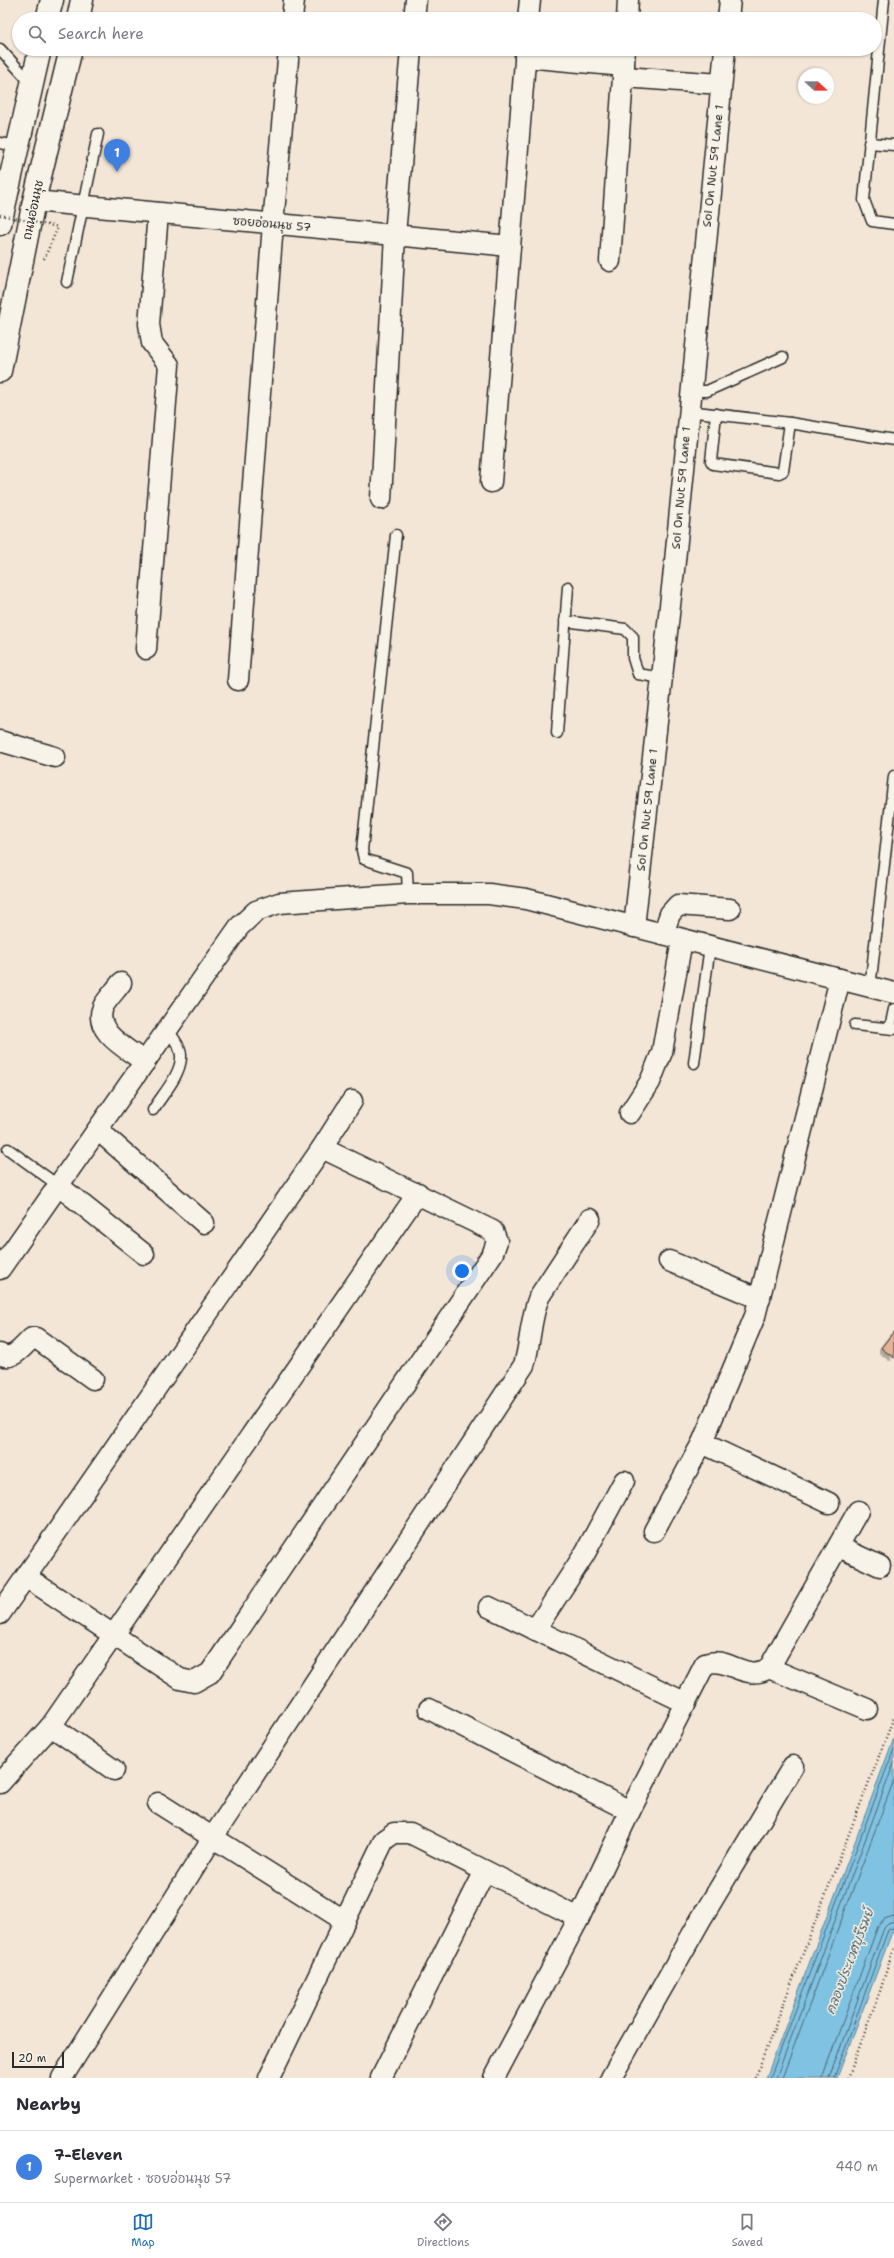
<!DOCTYPE html>
<html lang="en">
<head>
<meta charset="utf-8">
<style>
	:root { --surface:#fff; --page:#f7f7f7; --text:#2b2b33; --muted:#7c7c81; --line:#e1e1e2; --accent:#1f6fb2 }
	body { margin:0; font-family:"Shantell Sans","Playpen Sans Thai",sans-serif; background:var(--page); color:var(--text) }
	.compass { position:absolute; left:798px; top:68px; width:36px; height:36px; border-radius:50%; background:var(--surface); box-shadow:0 1px 3px #0004; rotate:111deg }
	.scale { position:absolute; left:12px; bottom:10px; width:52px; box-sizing:border-box; padding-left:4px; border:2px solid #2b2b2b; border-top:0; font-size:11px; line-height:14px; white-space:nowrap; color:#2b2b2b; -webkit-text-stroke:3px #f7f3e8; paint-order:stroke }
	.you { position:absolute; left:462px; top:1271px; width:14px; height:14px; margin:-10px; border:3px solid #fff; border-radius:50%; background:#1a73e8; box-shadow:0 0 0 6px #1a73e833 }
	.badge { display:grid; place-items:center; width:26px; height:26px; border-radius:50%; background:var(--accent); color:#fff; font-size:13px; font-weight:700 }
	.pin { position:absolute; translate:-50% -33px; filter:drop-shadow(0 1px 2px #0008) }
	.pin::after { content:''; position:absolute; top:21px; width:14px; height:12px; background:inherit; clip-path:polygon(0 0,100% 0,50% 100%) }
	.list { margin:0; padding:0; list-style:none }
	h2 { display:flex; justify-content:space-between; align-items:center; height:52px; margin:0; padding:0 16px; font-size:17px }
	h2 small { font-size:13px; font-weight:400; color:var(--muted) }
	.list li { display:grid; grid-template-columns:26px 1fr auto; gap:12px; align-items:center; box-sizing:border-box; height:72px; padding:0 16px; border-top:1px solid var(--line) }
	.list b { display:block; font-size:15px; white-space:nowrap }
	.list p { margin:0; font-size:13px; white-space:nowrap; color:var(--muted) }
	.list em { font-size:13px; font-style:normal; color:var(--muted) }
	.icon { flex:none; width:22px; height:22px; fill:none; stroke:currentColor; stroke-width:2; stroke-linecap:round; stroke-linejoin:round }
	.map { position:relative; flex:none; width:894px; height:2078px; overflow:hidden }
	.search { position:absolute; background:var(--surface); box-shadow:0 1px 3px #0004; left:12px; right:12px; top:12px; height:44px; display:flex; align-items:center; gap:10px; box-sizing:border-box; padding:0 14px; border-radius:22px; color:var(--muted); font-size:15px }
	.sheet { height:124px; background:var(--surface) }
	nav { display:flex; justify-content:space-around; align-items:center; box-sizing:border-box; height:56px; border-top:1px solid var(--line); background:var(--surface); font-size:11px; color:var(--muted) }
	nav a { display:grid; justify-items:center; gap:2px }
	nav .on { color:var(--accent) }
	.map>svg:first-child { display:block }
	.water { fill:#80c2e1; stroke:#5e8698 }
	.lines { fill:none; stroke-linecap:round; stroke-linejoin:round }
	.shore { stroke:#4d6774; stroke-width:1 }
	.building { fill:#e4b395; stroke:#2b2b2b; filter:url(#shadow) }
	.service-casing { stroke:#2b2b2b; stroke-width:13 }
	.minor-casing { stroke:#2b2b2b; stroke-width:23 }
	.primary-casing { stroke:#2b2b2b; stroke-width:25 }
	.path { stroke:#2b2b2b; stroke-width:2.5; stroke-dasharray:1 3; stroke-linecap:butt }
	.service { stroke:#f7f3e8; stroke-width:10 }
	.minor { stroke:#f7f3e8; stroke-width:20 }
	.primary { stroke:#f7f3e8; stroke-width:22 }
	.path-bridge { stroke:#2b2b2b; stroke-width:2.5; stroke-dasharray:1 3; stroke-linecap:butt }
	.labels { text-anchor:middle; dominant-baseline:central; stroke-width:3; stroke-linejoin:round; paint-order:stroke }
	.street-label { font-size:12px; fill:#2b2b2b; stroke:#f7f3e8 }
	.water-label { font-size:13px; font-style:italic; fill:#445862; stroke:#f7f3e8 }
</style>
</head>
<body>
<div class="map">
<svg width="894" height="2078" viewBox="0 0 894 2078">
	<defs>
		<filter id="shadow"><feDropShadow dx="-3.5" dy="3.5" stdDeviation="0" flood-color="#0004"/></filter>
	</defs>
	<rect width="100%" height="100%" fill="#f3e6d7"/>
	<filter id="ink" filterUnits="userSpaceOnUse"><feTurbulence type="fractalNoise" baseFrequency=".025" numOctaves="2"/><feDisplacementMap in="SourceGraphic" scale="8" xChannelSelector="R" yChannelSelector="G"/><feConvolveMatrix kernelMatrix="1 2 1 2 8 2 1 2 1" color-interpolation-filters="sRGB"/></filter>
	<g filter="url(#ink)">
		<polygon class="water" points="894,1738 894,1927 837,2078 766,2078"/>
		<g class="lines">
			<g class="shore">
				<polyline points="770,2078 894,1749"/>
				<polyline points="776,2078 894,1763"/>
				<polyline points="782,2078 894,1780"/>
				<polyline points="822,2078 878,1926 884,1919 894,1916"/>
				<polyline points="829,2078 884,1928 888,1924 894,1922"/>
				<polyline points="834,2078 888,1930 894,1927"/>
			</g>
		</g>
		<polygon class="building" points="894,1331 894,1358 881,1348"/>
		<g class="lines">
			<g class="service-casing">
				<g id="service">
					<polyline points="884,0 864,200 872,221 894,224"/>
					<polyline points="0,49 31,83"/>
					<polyline points="0,143 17,146"/>
					<polyline points="869,143 894,145"/>
					<polyline points="67,282 98,134"/>
					<polyline points="690,391 707,391 783,357"/>
					<polyline points="688,411 790,423 894,440"/>
					<polyline points="716,414 711,461 713,464 779,473 783,471 790,423"/>
					<polyline points="396,535 362,850 364,859 407,873 408,894"/>
					<polyline points="565,621 625,629 633,637 633,658 638,674 662,678"/>
					<polyline points="557,733 568,587"/>
					<polyline points="870,988 894,776"/>
					<polyline points="855,1025 894,1029"/>
					<polyline points="890,1028 894,1009"/>
					<polyline points="694,1063 710,946"/>
					<path d="M 153,1110 C 162,1095 180,1076 181,1058 C 182,1048 173,1038 168,1030"/>
					<polyline points="8,1149 59,1186"/>
				</g>
			</g>
			<g class="minor-casing">
				<g id="minor">
					<polyline points="292,19 294,0"/>
					<polyline points="414,19 416,0"/>
					<polyline points="528,19 530,0"/>
					<polyline points="627,19 628,0"/>
					<polyline points="728,19 730,0"/>
					<polyline points="525,57 624,66"/>
					<polyline points="624,77 721,84"/>
					<polyline points="34,201 510,246"/>
					<polyline points="610,261 625,49"/>
					<polyline points="491,482 526,49"/>
					<polyline points="381,499 395,235 411,49"/>
					<polyline points="146,649 169,365 152,343 149,324 158,213"/>
					<polyline points="238,680 273,224 289,49"/>
					<polyline points="0,741 55,757"/>
					<polyline points="634,927 675,561 725,49"/>
					<polyline points="663,934 670,914 678,905 730,909"/>
					<path d="M 121,983 C 116,990 109,997 104,1005 C 90,1031 129,1050 145,1062"/>
					<polyline points="630,1113 650,1082 662,1052 682,940"/>
					<polyline points="98,1130 204,1223"/>
					<polyline points="59,1186 144,1254"/>
					<polyline points="669,1261 760,1299"/>
					<polyline points="0,1269 239,927 256,911 279,903 408,894 489,894 526,899 894,993"/>
					<path d="M 0,1354 C 13,1362 23,1346 32,1338 L 36,1338 L 93,1379"/>
					<polyline points="702,1443 829,1503"/>
					<polyline points="654,1531 702,1443 755,1316 840,979"/>
					<polyline points="839,1547 880,1566"/>
					<polyline points="26,1577 180,1679 194,1682 210,1673 493,1253 497,1241 493,1231 322,1148"/>
					<polyline points="489,1607 686,1703"/>
					<polyline points="0,1614 322,1148 352,1101"/>
					<polyline points="535,1630 584,1555 624,1481"/>
					<polyline points="769,1668 867,1709"/>
					<polyline points="429,1709 630,1811"/>
					<polyline points="51,1726 114,1770"/>
					<polyline points="0,1783 51,1726 418,1193"/>
					<polyline points="158,1803 345,1921"/>
					<path d="M 62,2078 L 213,1837 L 524,1365 C 531,1342 530,1319 539,1297 L 590,1219"/>
					<polyline points="269,2078 384,1840 394,1833 410,1833 579,1918"/>
					<polyline points="381,2078 485,1871"/>
					<path d="M 494,2078 L 579,1918 L 630,1811 L 705,1664 C 727,1655 745,1683 769,1668 L 858,1511"/>
					<polyline points="611,2078 701,1919 793,1766"/>
				</g>
			</g>
			<g class="primary-casing">
				<g id="primary">
					<polyline points="47,19 52,0"/>
					<polyline points="78,19 82,0"/>
					<polyline points="0,224 40,49"/>
					<polyline points="0,371 34,201 71,49"/>
				</g>
			</g>
			<g class="path">
				<polyline points="44,259 58,227"/>
				<polyline points="755,2078 894,1717"/>
				<polyline points="848,2078 880,1991 894,1947"/>
			</g>
			<use href="#service" class="service"/>
			<use href="#minor" class="minor"/>
			<use href="#primary" class="primary"/>
			<polyline class="path-bridge" points="0,215 58,227"/>
		</g>
	</g>
	<g class="labels">
		<g class="street-label">
			<text transform="translate(713 166) rotate(-84)">Soi On Nut 59 Lane 1</text>
			<text transform="translate(33 210) rotate(-78)">ถนนอ่อนนุช</text>
			<text transform="translate(272 224) rotate(5)">ซอยอ่อนนุช 57</text>
			<text transform="translate(681 488) rotate(-85)">Soi On Nut 59 Lane 1</text>
			<text transform="translate(647 810) rotate(-84)">Soi On Nut 59 Lane 1</text>
		</g>
		<g class="water-label">
			<text transform="translate(849 1961) rotate(-69)">คลองประเวศบุรีรมย์</text>
		</g>
	</g>
</svg>
<svg class="compass" viewBox="-18 -18 36 36"><path d="M0-13l5 13h-10z" fill="#e53935"/><path d="M0 13l5-13h-10z" fill="#7c7c81"/></svg>
<div class="scale">20 m</div>
<div class="you"></div>
<div class="pin badge" style="left:117px;top:172px;background:#3f7fe0">1</div>
<div class="search"><svg class="icon" aria-label="search" viewBox="0 0 24 24"><circle cx="10" cy="10" r="6"/><path d="M15 15l6 6"/></svg>Search here</div>
</div>
<section class="sheet">
<h2>Nearby<small></small></h2>
<ul class="list">
<li><span class="badge" style="background:#3f7fe0">1</span><div><b>7-Eleven</b><p>Supermarket · ซอยอ่อนนุช 57</p></div><em>440 m</em></li>
</ul>
</section>
<nav>
<a class="on"><svg class="icon" aria-label="map" viewBox="0 0 24 24"><path d="M3 6l6-2 6 2 6-2v14l-6 2-6-2-6 2zM9 4v14M15 6v14"/></svg>Map</a>
<a><svg class="icon" aria-label="directions" viewBox="0 0 24 24"><path d="M12 3l9 9-9 9-9-9zM9 14v-3h6M13 9l2 2-2 2"/></svg>Directions</a>
<a><svg class="icon" aria-label="saved" viewBox="0 0 24 24"><path d="M7 4h10v16l-5-4-5 4z"/></svg>Saved</a>
</nav>
</body>
</html>
